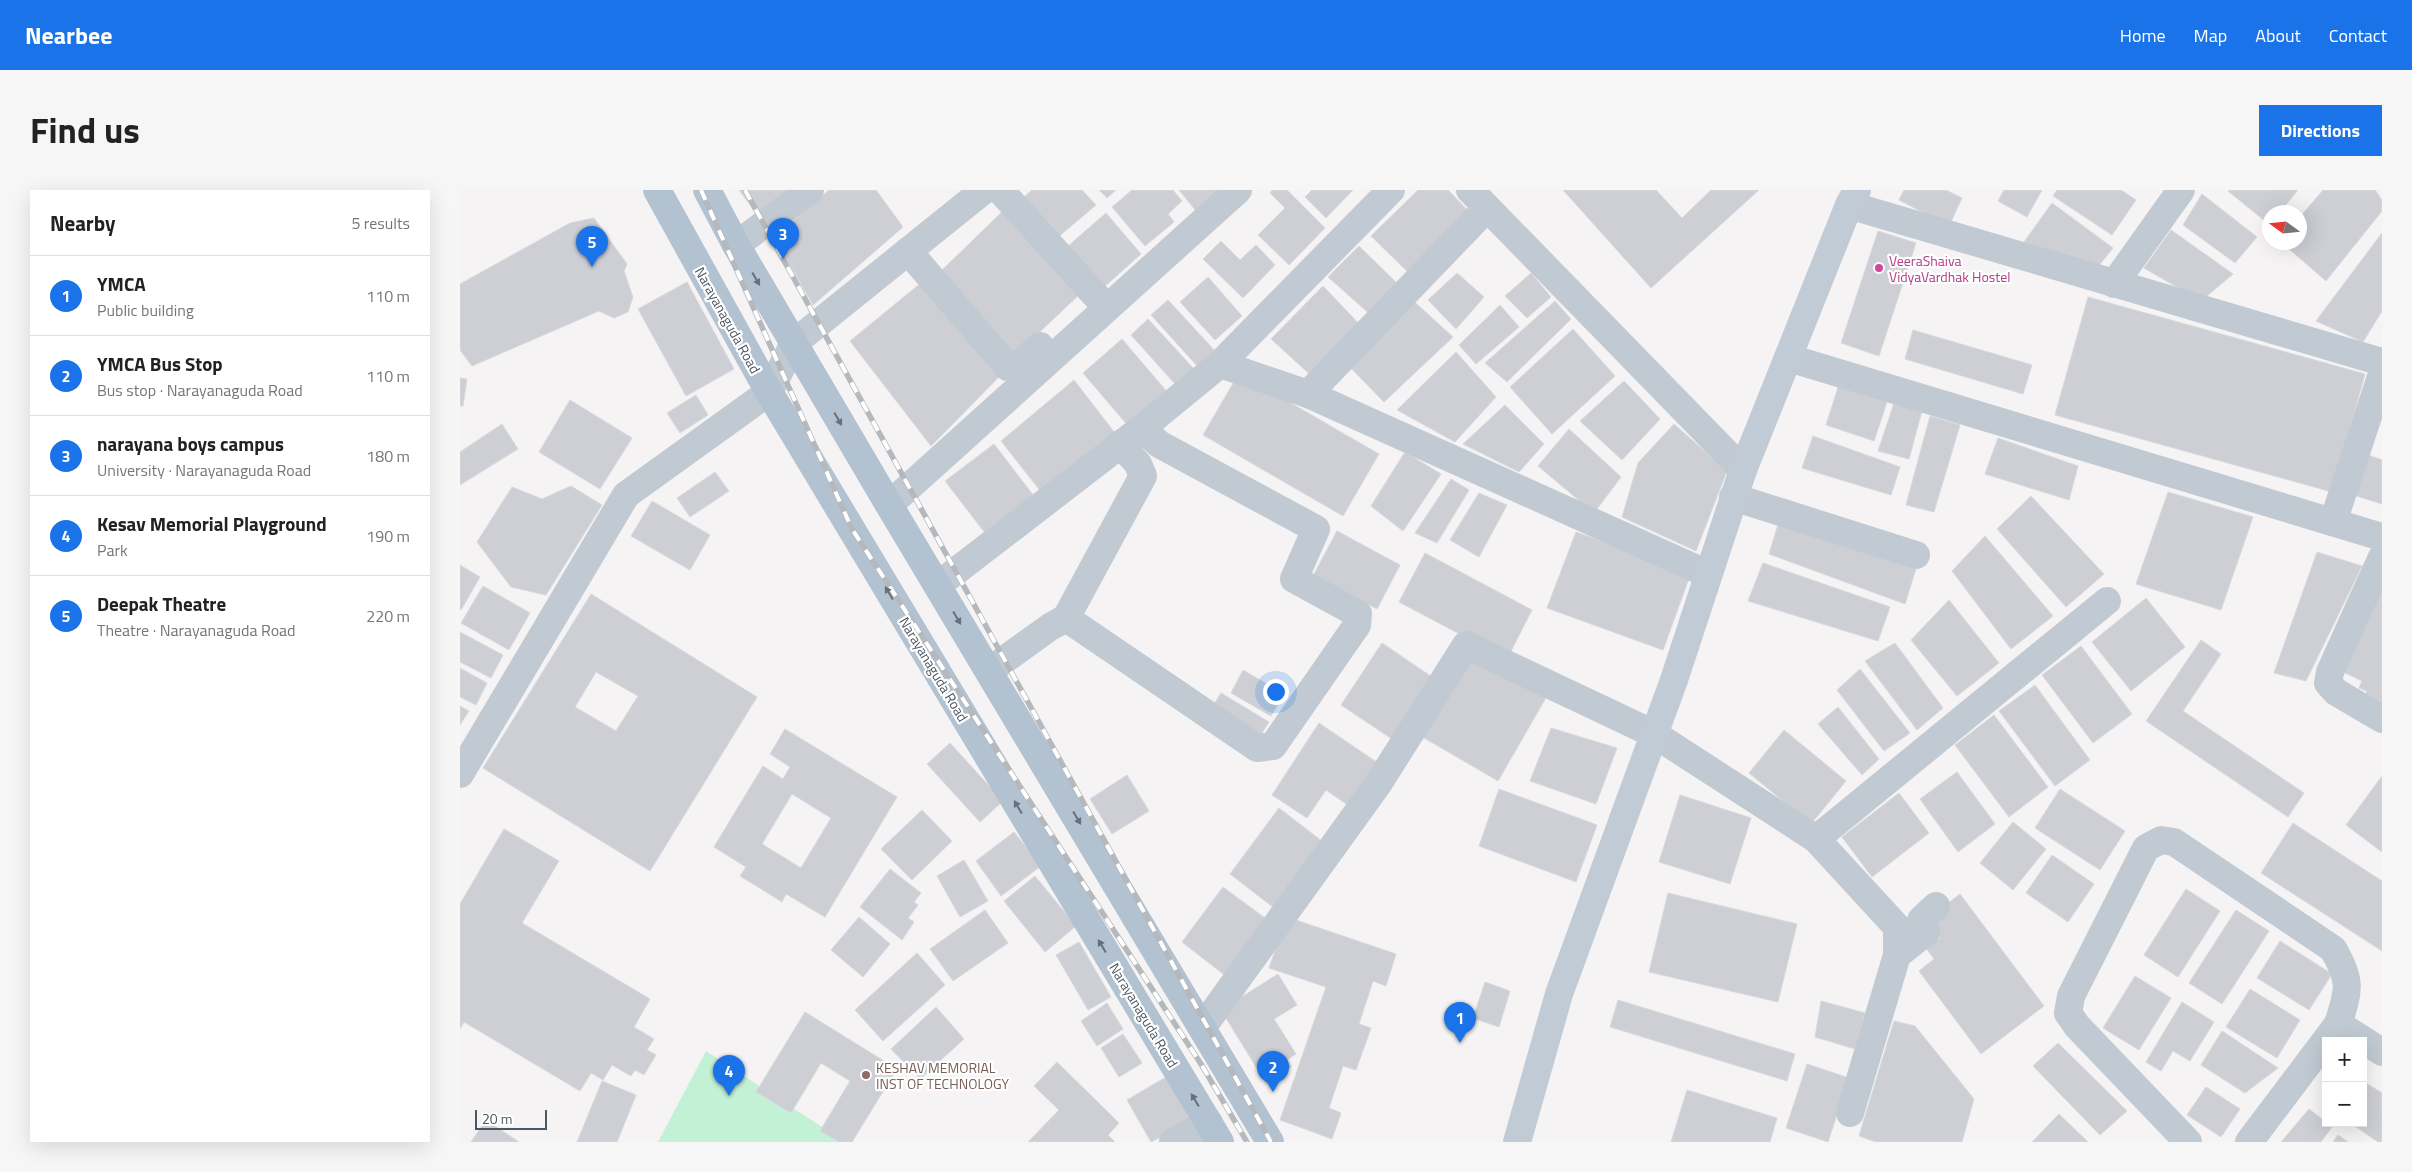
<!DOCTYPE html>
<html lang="en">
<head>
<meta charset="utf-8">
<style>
	:root { --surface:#fff; --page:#f6f6f6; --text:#222; --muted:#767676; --line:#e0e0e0; --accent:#1a73e8 }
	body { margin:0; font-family:"Titillium Web",sans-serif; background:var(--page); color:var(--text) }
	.controls { position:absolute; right:15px; bottom:15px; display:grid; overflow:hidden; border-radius:0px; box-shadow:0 5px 20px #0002 }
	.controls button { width:45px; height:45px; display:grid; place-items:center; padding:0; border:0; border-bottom:1px solid var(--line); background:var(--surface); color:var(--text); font:25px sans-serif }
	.compass { position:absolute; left:1802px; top:15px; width:45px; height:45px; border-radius:50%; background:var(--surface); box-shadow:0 5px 20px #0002; rotate:285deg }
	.scale { position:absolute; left:15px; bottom:12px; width:72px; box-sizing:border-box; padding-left:5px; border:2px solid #4a5661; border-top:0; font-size:14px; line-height:18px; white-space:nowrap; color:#4a5661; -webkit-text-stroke:4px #fff; paint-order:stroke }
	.you { position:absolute; left:815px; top:501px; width:18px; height:18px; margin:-12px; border:4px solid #fff; border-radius:50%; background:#1a73e8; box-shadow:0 0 0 8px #1a73e833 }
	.badge { display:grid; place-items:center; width:32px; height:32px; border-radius:50%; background:var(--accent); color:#fff; font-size:16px; font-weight:700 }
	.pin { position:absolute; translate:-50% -41px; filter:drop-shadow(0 1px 2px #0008) }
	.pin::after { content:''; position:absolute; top:26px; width:18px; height:15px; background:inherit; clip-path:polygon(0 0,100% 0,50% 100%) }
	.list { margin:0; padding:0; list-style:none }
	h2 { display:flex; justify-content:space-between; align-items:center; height:65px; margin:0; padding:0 20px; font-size:21px }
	h2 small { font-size:16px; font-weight:400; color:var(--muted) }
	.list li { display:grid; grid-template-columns:32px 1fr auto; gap:15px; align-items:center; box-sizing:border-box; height:80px; padding:0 20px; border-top:1px solid var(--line) }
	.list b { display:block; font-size:19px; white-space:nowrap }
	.list p { margin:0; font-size:16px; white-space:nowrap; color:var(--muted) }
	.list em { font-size:16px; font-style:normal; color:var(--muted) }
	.map { position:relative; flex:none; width:1922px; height:952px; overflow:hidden; border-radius:0px }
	header { display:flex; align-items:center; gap:30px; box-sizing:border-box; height:70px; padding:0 25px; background:var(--accent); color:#fff }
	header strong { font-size:24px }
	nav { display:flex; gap:28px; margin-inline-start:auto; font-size:18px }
	.intro { display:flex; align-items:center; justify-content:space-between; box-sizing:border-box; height:120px; padding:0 30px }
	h1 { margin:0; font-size:35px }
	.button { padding:12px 22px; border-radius:0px; background:var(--accent); color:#fff; font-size:18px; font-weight:700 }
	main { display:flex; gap:30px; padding:0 30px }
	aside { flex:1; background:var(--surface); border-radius:0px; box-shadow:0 5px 20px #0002 }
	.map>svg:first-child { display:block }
	.green { fill:#c3f1d5 }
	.building { fill:#cdcfd5; stroke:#d7d9de; fill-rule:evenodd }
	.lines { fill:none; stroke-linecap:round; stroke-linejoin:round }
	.street { stroke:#c1cad2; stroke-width:28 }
	.secondary { stroke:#c1cbd6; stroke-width:28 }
	.primary { stroke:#b3c2d1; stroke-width:28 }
	.rail-casing { stroke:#b5b8bd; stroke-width:5.5 }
	.rail { stroke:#fff; stroke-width:4; stroke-dasharray:11; stroke-linecap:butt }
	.oneway { fill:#64717d }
	.hotel-dot { fill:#d1479c; stroke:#fff; stroke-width:2 }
	.education-dot { fill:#8d6e63; stroke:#fff; stroke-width:2 }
	.labels { text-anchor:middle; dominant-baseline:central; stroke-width:4.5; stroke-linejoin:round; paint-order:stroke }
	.hotel-label { font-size:14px; fill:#b23c85; stroke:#fff; text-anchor:start }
	.street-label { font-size:14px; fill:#4a5661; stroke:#fff }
	.education-label { font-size:14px; fill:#785e54; stroke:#fff; text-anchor:start }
</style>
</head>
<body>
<header>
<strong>Nearbee</strong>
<nav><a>Home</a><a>Map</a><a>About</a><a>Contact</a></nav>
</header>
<div class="intro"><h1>Find us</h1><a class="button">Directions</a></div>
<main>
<aside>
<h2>Nearby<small>5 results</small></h2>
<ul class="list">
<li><span class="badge">1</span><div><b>YMCA</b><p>Public building</p></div><em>110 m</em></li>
<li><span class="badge">2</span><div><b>YMCA Bus Stop</b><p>Bus stop · Narayanaguda Road</p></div><em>110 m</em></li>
<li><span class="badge">3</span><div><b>narayana boys campus</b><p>University · Narayanaguda Road</p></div><em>180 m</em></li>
<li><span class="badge">4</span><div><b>Kesav Memorial Playground</b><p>Park</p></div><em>190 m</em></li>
<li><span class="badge">5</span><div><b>Deepak Theatre</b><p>Theatre · Narayanaguda Road</p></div><em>220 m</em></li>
</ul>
</aside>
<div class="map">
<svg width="1922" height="952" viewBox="0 0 1922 952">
	<rect width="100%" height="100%" fill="#f5f3f3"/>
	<polygon class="green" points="246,861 385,952 198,952"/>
	<g class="building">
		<polygon points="279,0 328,0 297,24"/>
		<polygon points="369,0 416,0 443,37 353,115 314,47"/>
		<polygon points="572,0 622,0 636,15 597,48 563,8"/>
		<polygon points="639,0 656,0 647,8"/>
		<polygon points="672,0 713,0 722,11 708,24 714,32 685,56 652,17"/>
		<polygon points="719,0 757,0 758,1 736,21"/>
		<polygon points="812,0 827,0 865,38 829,75 798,45 825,18 810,3"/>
		<polygon points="852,0 893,0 866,28 845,7"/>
		<polygon points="958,0 988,0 1014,27 952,86 911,46"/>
		<polygon points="1103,0 1196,0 1222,28 1251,0 1299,0 1191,98"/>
		<polygon points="1444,0 1486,0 1502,8 1489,36 1439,10"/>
		<polygon points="1544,0 1582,0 1567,27 1538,11"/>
		<polygon points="1597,0 1661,0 1676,10 1652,45 1593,6"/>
		<polygon points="1770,0 1838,0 1820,22 1810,22 1810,35 1768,1"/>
		<polygon points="1863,0 1915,0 1922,10 1922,21 1866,91 1821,52 1840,52 1840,27"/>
		<polygon points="1742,4 1797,47 1775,73 1723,35"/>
		<polygon points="1592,13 1653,58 1637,78 1564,52"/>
		<polygon points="547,17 621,103 551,169 477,85"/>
		<polygon points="646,23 681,64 643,98 607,57"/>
		<polygon points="134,28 167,74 164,81 173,107 168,122 154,128 139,121 12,176 0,160 0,94 110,33"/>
		<polygon points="1711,40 1773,84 1741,111 1684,78"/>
		<polygon points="1418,41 1456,53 1419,166 1381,153"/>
		<polygon points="1922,43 1922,121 1903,152 1856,131"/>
		<polygon points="761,51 780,70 796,55 815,75 783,108 743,69"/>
		<polygon points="899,56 942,98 912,126 868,87"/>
		<polygon points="997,83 1024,107 996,139 968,110"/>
		<polygon points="1071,83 1091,107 1067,128 1045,106"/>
		<polygon points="748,87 782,126 755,150 720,112"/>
		<polygon points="467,88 543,183 471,256 390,151"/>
		<polygon points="227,92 274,179 226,206 178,119"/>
		<polygon points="863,96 902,137 855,189 811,149"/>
		<polygon points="948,106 993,147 924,212 884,171"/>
		<polygon points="1628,107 1905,184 1872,302 1595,225"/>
		<polygon points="708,110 756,162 739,178 691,125"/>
		<polygon points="1095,111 1111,129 1047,192 1025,173"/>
		<polygon points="1040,115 1059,137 1016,174 999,155"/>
		<polygon points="688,129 734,179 716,195 671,145"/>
		<polygon points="1113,139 1155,186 1092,244 1050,197"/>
		<polygon points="1453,140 1572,175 1563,204 1445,169"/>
		<polygon points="662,149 708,203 669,237 623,183"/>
		<polygon points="996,162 1036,207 995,252 937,220"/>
		<polygon points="779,183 919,264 883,326 743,245"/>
		<polygon points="0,188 7,189 3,216 0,216"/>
		<polygon points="614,190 658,247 585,307 541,251"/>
		<polygon points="1164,191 1200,229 1162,270 1120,231"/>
		<polygon points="1379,194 1428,209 1414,251 1366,235"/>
		<polygon points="236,205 248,225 220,243 207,223"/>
		<polygon points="110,210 172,248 140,299 79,262"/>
		<polygon points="1434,213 1462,221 1449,269 1418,261"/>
		<polygon points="1045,215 1084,254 1059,282 1003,254"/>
		<polygon points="1470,226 1500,235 1474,322 1446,315"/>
		<polygon points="42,234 58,259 0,295 0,262"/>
		<polygon points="1214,234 1267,281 1236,361 1162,327 1178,273"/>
		<polygon points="1109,239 1161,287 1134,323 1078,276"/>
		<polygon points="1353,246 1440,277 1431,305 1342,278"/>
		<polygon points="1538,248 1618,276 1609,310 1525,284"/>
		<polygon points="534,254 580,314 532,352 485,291"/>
		<polygon points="945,262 981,284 943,341 911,316"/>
		<polygon points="1906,264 1922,270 1922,314 1890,304"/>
		<polygon points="255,282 269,301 230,327 217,308"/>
		<polygon points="991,289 1009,300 977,353 955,343"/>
		<polygon points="111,296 142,315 86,405 51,397 17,352 52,297 82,309"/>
		<polygon points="1708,302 1793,327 1761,420 1676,394"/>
		<polygon points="1019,303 1047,315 1019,367 990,350"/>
		<polygon points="1571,306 1644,384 1606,417 1537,339"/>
		<polygon points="192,311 250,345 230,380 171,346"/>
		<polygon points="1320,328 1456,379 1445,414 1309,364"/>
		<polygon points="877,341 940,375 917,419 853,386"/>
		<polygon points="1116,342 1231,383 1203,460 1087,418"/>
		<polygon points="1525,346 1593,426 1551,459 1492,381"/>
		<polygon points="1857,362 1902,376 1846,491 1814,483"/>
		<polygon points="965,363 1072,420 1047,469 939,412"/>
		<polygon points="1303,373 1430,417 1418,451 1288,411"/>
		<polygon points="1922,374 1922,515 1904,507 1907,501 1899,498 1902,491 1877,479"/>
		<polygon points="0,375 20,387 1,420 0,419"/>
		<polygon points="23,396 70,423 49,460 1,433"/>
		<path d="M 131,404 L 297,507 L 190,681 L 23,578 ZM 136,482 L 178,506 L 156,541 L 115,517 Z"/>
		<polygon points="1686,408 1725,457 1671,501 1632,452"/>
		<polygon points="1489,410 1539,473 1497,506 1451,450"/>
		<polygon points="0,442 43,465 31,488 0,472"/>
		<polygon points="1741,450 1761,464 1723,521 1844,603 1828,627 1686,531"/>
		<polygon points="922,453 972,487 932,549 881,515"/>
		<polygon points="1435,453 1483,518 1457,540 1405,471"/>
		<polygon points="1621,456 1672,524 1633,553 1582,485"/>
		<polygon points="1008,460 1087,506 1038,591 959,545"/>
		<polygon points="0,478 27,493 16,515 0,507"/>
		<polygon points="1400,479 1450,543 1424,561 1377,500"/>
		<polygon points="783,480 824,504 811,526 771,503"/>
		<polygon points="1575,495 1630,570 1595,596 1539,521"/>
		<polygon points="761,503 809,532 797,551 749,522"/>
		<polygon points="0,516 9,521 0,535"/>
		<polygon points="1378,517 1419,569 1402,585 1358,534"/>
		<polygon points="1534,525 1588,597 1549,627 1495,555"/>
		<polygon points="859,533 921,575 892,618 866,600 847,628 812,605"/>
		<polygon points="1091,538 1157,558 1136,614 1070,591"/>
		<path d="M 325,539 L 437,607 L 365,727 L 326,704 L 322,712 L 280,686 L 286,677 L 254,657 L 303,576 L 323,589 L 330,577 L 310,564 ZM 332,604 L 371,628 L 341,678 L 302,654 Z"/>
		<polygon points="1324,540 1386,591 1351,634 1289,583"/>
		<polygon points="490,553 543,611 520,632 467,574"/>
		<polygon points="1497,582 1535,634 1498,662 1460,609"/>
		<polygon points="667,585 689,621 652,644 630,609"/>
		<polygon points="1922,586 1922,662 1886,635"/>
		<polygon points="1039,599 1137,635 1116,692 1019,656"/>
		<polygon points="1600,599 1665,641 1640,680 1575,638"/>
		<polygon points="1439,603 1469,643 1412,687 1382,647"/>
		<polygon points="1220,605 1291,628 1270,694 1199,672"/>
		<polygon points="819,618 867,655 818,721 770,684"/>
		<polygon points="462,620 492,651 452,690 421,659"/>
		<polygon points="1553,632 1586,659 1553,700 1520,673"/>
		<polygon points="1833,633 1922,691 1922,761 1801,683"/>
		<polygon points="44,639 99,671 62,733 190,809 174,837 194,849 187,860 196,865 184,885 175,880 171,886 152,875 143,890 131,883 120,901 4,832 0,839 0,714"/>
		<polygon points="554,642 581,676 541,706 516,671"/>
		<polygon points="1592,665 1634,694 1608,732 1566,703"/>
		<polygon points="504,670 528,711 500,727 477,686"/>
		<polygon points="430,679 461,703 454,712 458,715 448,728 454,732 442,750 400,717"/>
		<polygon points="575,686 616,736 585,762 544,711"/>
		<polygon points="763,697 809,731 767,787 722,752"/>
		<polygon points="1726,699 1760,721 1718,787 1684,765"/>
		<polygon points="1208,703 1337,734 1318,812 1189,782"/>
		<polygon points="1500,704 1584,816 1521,864 1459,781 1474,769 1466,758 1480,748 1466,730"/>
		<polygon points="525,720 548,753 493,791 470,759"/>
		<polygon points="1776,720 1809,741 1762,814 1729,793"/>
		<polygon points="399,727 430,754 403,787 371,760"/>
		<polygon points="827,727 936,764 926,796 913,791 899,834 911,838 896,880 883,876 869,918 881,923 872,949 820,930 866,797 809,778"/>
		<polygon points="1820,751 1872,784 1849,820 1797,788"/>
		<polygon points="619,752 651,807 628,820 596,765"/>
		<polygon points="457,763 485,795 423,851 395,820"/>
		<polygon points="818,784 837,815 814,829 836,864 827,870 831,877 806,893 761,820"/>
		<polygon points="1675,786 1711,808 1679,860 1643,838"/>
		<polygon points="1025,792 1050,801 1039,837 1013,828"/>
		<polygon points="1790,799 1840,830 1817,868 1766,837"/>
		<polygon points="1158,810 1335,864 1327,891 1150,837"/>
		<polygon points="1361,811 1405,823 1395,859 1355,847"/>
		<polygon points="1722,812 1754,832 1730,871 1713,861 1701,881 1686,872"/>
		<polygon points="647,813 663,839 637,856 621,831"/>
		<polygon points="476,817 504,849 460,889 431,859"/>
		<polygon points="345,822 437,879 392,952 379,952 360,941 390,891 361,873 331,923 296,902"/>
		<polygon points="1434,831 1455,836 1514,909 1502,952 1416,952 1399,946"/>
		<polygon points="1762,841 1818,878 1785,903 1741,875"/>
		<polygon points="663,844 682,873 659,887 641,858"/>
		<polygon points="1598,853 1667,921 1640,945 1573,876"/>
		<polygon points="597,872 659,933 648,945 655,952 568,952 599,920 574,896"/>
		<polygon points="1347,874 1389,888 1368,952 1326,938"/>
		<polygon points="706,887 731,931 691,952 667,910"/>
		<polygon points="142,891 176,905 157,952 117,952"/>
		<polygon points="1903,891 1922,903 1922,952 1918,952 1890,933 1903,933"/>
		<polygon points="1746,897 1780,919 1761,947 1727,925"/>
		<polygon points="1227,900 1317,928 1310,952 1211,952"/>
		<polygon points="1849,919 1872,937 1861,952 1821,952"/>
		<polygon points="1599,924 1628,952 1572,952"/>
		<polygon points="26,930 59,952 11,952"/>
		<polygon points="1878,945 1888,952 1873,952"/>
	</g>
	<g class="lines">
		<g class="street">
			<polyline points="540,0 646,117"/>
			<polyline points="1010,0 1283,280"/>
			<polyline points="1389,15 1922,172"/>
			<polyline points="276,55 350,0"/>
			<polyline points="448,61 548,177 555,178 580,156"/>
			<polyline points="1654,94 1721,0"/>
			<polyline points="1329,168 1922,347"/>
			<polyline points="760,174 848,204 1248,384"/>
			<polyline points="848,204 1027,18"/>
			<polyline points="1273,307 1456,365"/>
			<polyline points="429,315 778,0"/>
			<polyline points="1873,332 1922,184"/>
			<polyline points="1922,367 1870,482 1868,493 1876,502 1922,529"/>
			<polyline points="478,395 682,238 760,174 931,0"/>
			<polyline points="606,428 683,286 678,274 660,254"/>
			<polyline points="529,481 590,437 606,428 797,558 813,556 897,435 898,424 834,389 856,339 699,254 682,238"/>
			<polyline points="0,584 166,305 309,202 334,153 524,0"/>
			<polyline points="1356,649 1647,411"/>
			<polyline points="1437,765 1466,742 1461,730 1476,716"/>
			<polyline points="742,838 918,594 1006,455 1194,544 1356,649 1437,737 1437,765 1390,923"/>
			<polyline points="713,952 749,933"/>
			<path d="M 1728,952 L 1617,836 L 1608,823 L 1611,806 L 1686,658 L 1701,650 L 1714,652 L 1873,759 C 1892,791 1889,800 1878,834 L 1922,862"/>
			<polyline points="1789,952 1878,834"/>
		</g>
		<polyline class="secondary" points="1057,952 1099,804 1214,490 1283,280 1389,15 1397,0"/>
		<g class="primary">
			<polyline points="197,0 309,202 760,952"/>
			<polyline points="247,0 276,55 429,315 810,952"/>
		</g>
		<g class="rail-casing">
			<g id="rail">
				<polyline points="241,0 392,339 741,874 787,952"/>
				<polyline points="285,0 811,952"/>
			</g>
		</g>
		<use href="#rail" class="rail"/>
	</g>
	<defs><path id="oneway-solid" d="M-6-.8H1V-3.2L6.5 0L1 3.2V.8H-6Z" transform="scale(1.25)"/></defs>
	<g class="oneway">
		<use href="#oneway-solid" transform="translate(296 89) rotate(60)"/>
		<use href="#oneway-solid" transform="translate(378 229) rotate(60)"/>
		<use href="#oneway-solid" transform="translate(429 403) rotate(-121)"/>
		<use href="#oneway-solid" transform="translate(497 428) rotate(59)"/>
		<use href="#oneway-solid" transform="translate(558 617) rotate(-121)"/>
		<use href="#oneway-solid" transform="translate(617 628) rotate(59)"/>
		<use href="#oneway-solid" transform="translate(642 756) rotate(-121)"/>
		<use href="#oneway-solid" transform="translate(735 910) rotate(-121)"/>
	</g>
	<circle class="hotel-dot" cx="1419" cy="78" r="5"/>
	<circle class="education-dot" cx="406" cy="885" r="5"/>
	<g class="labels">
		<g class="hotel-label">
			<text x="1429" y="70">VeeraShaiva<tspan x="1429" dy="16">VidyaVardhak Hostel</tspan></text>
		</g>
		<g class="street-label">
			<text transform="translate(268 130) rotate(61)">Narayanaguda Road</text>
			<text transform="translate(474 479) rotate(59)">Narayanaguda Road</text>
			<text transform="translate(684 825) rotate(59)">Narayanaguda Road</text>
		</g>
		<g class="education-label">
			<text x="416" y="877">KESHAV MEMORIAL<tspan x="416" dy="16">INST OF TECHNOLOGY</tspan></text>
		</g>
	</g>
</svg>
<div class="controls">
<button>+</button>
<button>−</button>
</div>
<svg class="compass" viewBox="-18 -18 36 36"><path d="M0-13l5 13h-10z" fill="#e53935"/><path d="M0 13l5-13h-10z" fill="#767676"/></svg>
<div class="scale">20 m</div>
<div class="you"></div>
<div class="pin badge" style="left:1000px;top:853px">1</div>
<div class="pin badge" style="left:813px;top:902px">2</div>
<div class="pin badge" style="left:323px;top:69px">3</div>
<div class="pin badge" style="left:269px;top:906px">4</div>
<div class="pin badge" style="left:132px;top:77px">5</div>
</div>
</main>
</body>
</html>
